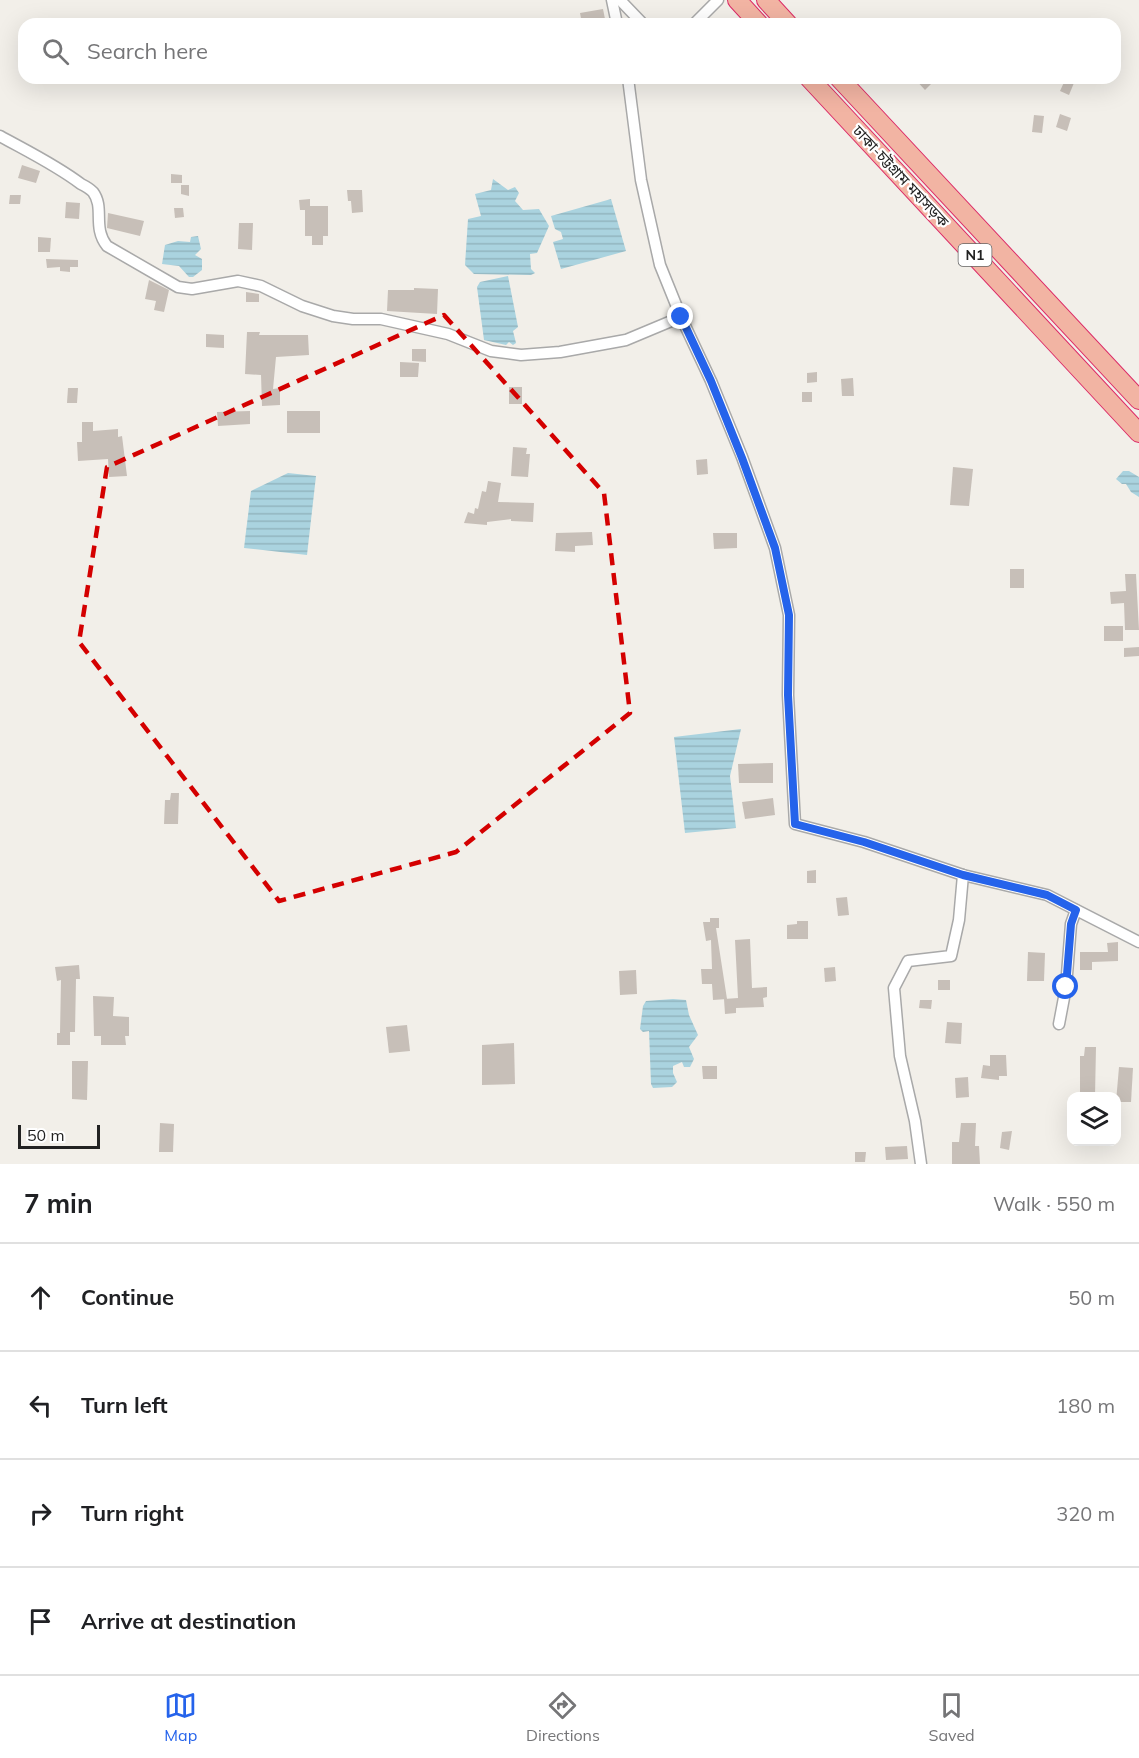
<!DOCTYPE html>
<html lang="en">
<head>
<meta charset="utf-8">
<style>
	:root { --surface:#fff; --page:#f6f6f6; --text:#202124; --muted:#757577; --line:#e0e0e0; --accent:#2563eb }
	body { margin:0; font-family:Mulish,"Noto Sans Bengali",sans-serif; background:var(--page); color:var(--text) }
	.controls { position:absolute; right:18px; bottom:18px; display:grid; overflow:hidden; border-radius:12px; box-shadow:0 6px 24px #0002 }
	.controls button { width:54px; height:54px; display:grid; place-items:center; padding:0; border:0; border-bottom:2px solid var(--line); background:var(--surface); color:var(--text); font:30px sans-serif }
	.scale { position:absolute; left:18px; bottom:15px; width:82px; box-sizing:border-box; padding-left:6px; border:3px solid #222; border-top:0; font-size:16px; line-height:21px; white-space:nowrap; color:#222; -webkit-text-stroke:4px #fff; paint-order:stroke }
	.stop { position:absolute; width:18px; height:18px; margin:-14px; border:4px solid #2563eb; border-radius:50%; background:#fff }
	.stop.end { background:#2563eb; border-color:#fff; box-shadow:0 2px 6px #0008 }
	.list { margin:0; padding:0; list-style:none }
	h2 { display:flex; justify-content:space-between; align-items:center; height:78px; margin:0; padding:0 24px; font-size:26px }
	h2 small { font-size:20px; font-weight:400; color:var(--muted) }
	.list li { display:grid; grid-template-columns:39px 1fr auto; gap:18px; align-items:center; box-sizing:border-box; height:108px; padding:0 24px; border-top:2px solid var(--line) }
	.list b { display:block; font-size:22px; white-space:nowrap }
	.list em { font-size:20px; font-style:normal; color:var(--muted) }
	.icon { flex:none; width:33px; height:33px; fill:none; stroke:currentColor; stroke-width:2; stroke-linecap:round; stroke-linejoin:round }
	.map { position:relative; flex:none; width:1139px; height:1164px; overflow:hidden }
	.search { position:absolute; background:var(--surface); box-shadow:0 6px 24px #0002; left:18px; right:18px; top:18px; height:66px; display:flex; align-items:center; gap:15px; box-sizing:border-box; padding:0 21px; border-radius:18px; color:var(--muted); font-size:22px }
	.sheet { height:510px; background:var(--surface) }
	nav { display:flex; justify-content:space-around; align-items:center; box-sizing:border-box; height:84px; border-top:2px solid var(--line); background:var(--surface); font-size:16px; color:var(--muted) }
	nav a { display:grid; justify-items:center; gap:3px }
	nav .on { color:var(--accent) }
	.map>svg:first-child { display:block }
	.water { fill:url(#water-rules) }
	.building { fill:#c7bfb8 }
	.lines { fill:none; stroke-linecap:round; stroke-linejoin:round }
	.minor-casing { stroke:#a9a9a9; stroke-width:13 }
	.trunk-casing { stroke:#dc2a67; stroke-width:20 }
	.minor { stroke:#fff; stroke-width:10 }
	.trunk { stroke:#f2b4a3; stroke-width:18 }
	.route { stroke:#2563eb; stroke-width:8 }
	.marked { fill:none; stroke:#d40000; stroke-width:4.5; stroke-dasharray:12 8; stroke-linejoin:round }
	.labels { text-anchor:middle; dominant-baseline:central; stroke-width:4.5; stroke-linejoin:round; paint-order:stroke }
	.shield { fill:#fff; stroke:#646464; stroke-width:1.5 }
	.shield-label { font-size:14px; font-weight:bold; fill:#222 }
	.street-label { font-size:15px; fill:#222; stroke:#fff }
</style>
</head>
<body>
<div class="map">
<svg width="1139" height="1164" viewBox="0 0 1139 1164">
	<defs>
		<pattern id="water-rules" width="6" height="5" patternUnits="userSpaceOnUse" patternTransform="scale(1.5)"><rect width="6" height="5" fill="#aad3df"/><path d="M0 2.5h6" fill="none" stroke="#92b5bf"/></pattern>
	</defs>
	<rect width="100%" height="100%" fill="#f2efe9"/>
	<g class="water">
		<polygon points="493,179 508,190 515,187 519,193 515,201 523,210 539,209 549,226 537,253 530,254 531,269 535,273 531,275 474,274 465,265 468,219 481,216 475,194 491,190"/>
		<polygon points="611,199 626,251 561,269 553,242 563,239 561,232 555,229 551,216"/>
		<polygon points="198,236 201,249 195,255 202,259 202,270 193,277 189,277 179,266 162,264 165,245 178,241 190,242 191,237"/>
		<polygon points="508,276 518,327 513,331 516,343 513,345 509,342 506,345 484,340 477,287 480,282"/>
		<polygon points="1123,471 1129,471 1139,477 1139,497 1131,492 1126,484 1122,484 1116,479"/>
		<polygon points="288,473 316,476 307,555 244,548 251,491"/>
		<polygon points="741,729 730,776 736,828 685,833 674,737"/>
		<polygon points="673,999 686,1000 689,1015 698,1035 689,1047 694,1059 690,1067 684,1067 682,1062 673,1066 673,1073 677,1082 672,1087 653,1088 651,1084 649,1031 643,1032 640,1029 643,1006 646,1001"/>
	</g>
	<g class="building">
		<polygon points="603,9 606,24 582,24 580,13"/>
		<polygon points="914,78 937,78 925,90"/>
		<polygon points="1066,78 1076,78 1069,95 1060,91"/>
		<polygon points="1060,114 1071,118 1067,131 1056,127"/>
		<polygon points="1034,115 1044,116 1042,133 1032,132"/>
		<polygon points="22,165 40,171 36,183 18,178"/>
		<polygon points="171,174 182,175 182,183 171,183"/>
		<polygon points="181,185 189,185 189,196 181,194"/>
		<polygon points="347,190 362,190 363,212 352,213 351,201 348,201"/>
		<polygon points="10,195 21,195 20,204 9,204"/>
		<polygon points="310,199 310,206 328,206 328,236 323,236 323,245 312,245 312,236 305,236 305,210 300,210 299,200"/>
		<polygon points="66,202 80,203 79,219 65,218"/>
		<polygon points="174,208 183,208 184,217 175,218"/>
		<polygon points="108,213 144,221 140,236 107,228"/>
		<polygon points="239,223 253,223 252,250 238,249"/>
		<polygon points="38,237 51,238 50,252 38,252"/>
		<polygon points="46,259 78,260 78,267 70,267 70,272 60,271 60,267 47,268"/>
		<polygon points="149,280 169,290 164,312 154,310 156,301 145,299"/>
		<polygon points="414,288 438,289 437,314 387,311 388,290 414,290"/>
		<polygon points="246,292 259,294 259,302 246,302"/>
		<polygon points="247,332 260,332 259,335 308,335 309,355 276,357 273,389 280,388 280,405 262,406 261,375 245,374"/>
		<polygon points="206,334 224,335 224,348 206,347"/>
		<polygon points="412,349 426,349 426,362 412,361"/>
		<polygon points="400,362 419,363 418,377 400,377"/>
		<polygon points="817,372 817,382 807,383 807,373"/>
		<polygon points="853,378 854,396 842,396 841,379"/>
		<rect x="509" y="387" width="13" height="17"/>
		<polygon points="68,388 78,388 77,403 67,403"/>
		<rect x="802" y="392" width="10" height="10"/>
		<polygon points="250,411 250,424 218,426 217,412"/>
		<rect x="287" y="411" width="33" height="22"/>
		<polygon points="82,422 93,422 93,431 118,429 118,437 122,436 127,476 109,477 108,459 78,461 77,442 82,442"/>
		<polygon points="513,447 527,448 526,454 530,454 528,477 511,476"/>
		<polygon points="707,459 708,474 697,475 696,460"/>
		<polygon points="953,467 973,469 969,506 950,505"/>
		<polygon points="488,481 501,483 498,502 534,503 533,522 511,521 511,519 487,522 487,525 464,523 468,512 474,514 475,508 478,509 482,491 486,492"/>
		<polygon points="592,532 593,545 575,546 575,552 555,551 556,533"/>
		<polygon points="713,533 737,533 737,548 714,549"/>
		<rect x="1010" y="569" width="14" height="19"/>
		<polygon points="1125,574 1136,574 1139,630 1125,630 1124,603 1111,604 1110,592 1126,591"/>
		<rect x="1104" y="626" width="19" height="15"/>
		<polygon points="1139,647 1139,656 1124,657 1124,648"/>
		<polygon points="773,763 773,783 739,783 738,764"/>
		<polygon points="171,793 179,793 178,824 164,824 165,800 170,800"/>
		<polygon points="773,798 775,815 745,819 742,802"/>
		<polygon points="816,870 816,883 807,883 807,871"/>
		<polygon points="847,897 849,915 838,916 836,898"/>
		<polygon points="710,918 719,918 719,928 716,928 727,999 713,1000 712,984 702,984 701,969 712,969 711,940 706,941 703,922 710,922"/>
		<polygon points="797,921 808,921 808,939 787,939 787,925 797,924"/>
		<polygon points="750,939 752,988 767,987 767,997 763,998 764,1007 736,1008 736,1013 725,1014 724,999 738,998 735,940"/>
		<polygon points="1118,942 1118,961 1092,962 1092,970 1080,970 1080,952 1108,952 1107,943"/>
		<polygon points="1028,952 1045,953 1044,981 1027,981"/>
		<polygon points="79,965 80,979 76,979 75,1032 70,1032 70,1045 57,1045 57,1033 60,1033 61,980 57,981 55,967"/>
		<polygon points="835,967 836,981 825,982 824,968"/>
		<polygon points="636,970 637,994 620,995 619,971"/>
		<rect x="938" y="980" width="12" height="10"/>
		<polygon points="93,996 114,997 113,1016 129,1017 129,1036 125,1036 126,1045 101,1045 101,1036 94,1036"/>
		<polygon points="920,1000 932,1000 931,1009 919,1008"/>
		<polygon points="947,1022 962,1023 961,1044 945,1043"/>
		<polygon points="407,1025 410,1051 389,1053 386,1027"/>
		<polygon points="514,1043 515,1084 482,1085 482,1045"/>
		<polygon points="1085,1047 1096,1047 1095,1096 1080,1096 1080,1056 1084,1056"/>
		<polygon points="990,1055 1006,1055 1007,1076 999,1076 999,1080 981,1078 983,1065 990,1066"/>
		<polygon points="72,1061 88,1061 87,1100 72,1099"/>
		<polygon points="702,1066 717,1066 717,1079 703,1079"/>
		<polygon points="1119,1067 1133,1068 1131,1102 1116,1102"/>
		<polygon points="968,1077 969,1097 956,1098 955,1078"/>
		<polygon points="160,1123 174,1124 173,1152 159,1152"/>
		<polygon points="961,1123 976,1123 975,1146 979,1146 980,1164 952,1164 952,1142 959,1142"/>
		<polygon points="1012,1131 1009,1150 1000,1148 1002,1132"/>
		<polygon points="907,1146 908,1159 886,1160 885,1147"/>
		<polygon points="855,1152 866,1152 865,1162 855,1162"/>
	</g>
	<g class="lines">
		<g class="minor-casing">
			<g id="minor">
				<polyline points="612,0 617,24"/>
				<polyline points="620,0 643,24"/>
				<polyline points="694,24 718,0"/>
				<polyline points="628,78 641,180 660,265 681,317 711,381 742,457 775,548 789,615 788,695 795,824 864,842 963,875 1047,895 1139,942"/>
				<path d="M 0,136 C 27,151 56,165 81,184 C 85,186 90,189 93,192 C 105,208 92,227 107,246 L 178,287 L 192,289 L 238,281 L 261,286 L 302,306 L 333,316 L 353,319 L 381,319 L 448,334 L 491,351 L 521,355 L 560,352 L 626,340 L 681,317"/>
				<polyline points="1059,1024 1066,987 1071,924 1076,910"/>
				<polyline points="921,1164 915,1121 900,1056 894,988 908,961 951,956 959,920 963,875"/>
			</g>
		</g>
		<g class="trunk-casing">
			<g id="trunk">
				<polyline points="737,0 759,24"/>
				<polyline points="766,0 788,24"/>
				<polyline points="809,78 1139,433"/>
				<polyline points="839,78 1139,400"/>
			</g>
		</g>
		<use href="#minor" class="minor"/>
		<use href="#trunk" class="trunk"/>
	</g>
	<g class="lines">
		<polyline class="route" points="681,317 711,381 742,458 775,548 789,615 788,695 795,824 864,842 963,875 1047,895 1076,910 1071,924 1066,987"/>
	</g>
	<path class="marked" d="M 444,315 L 604,493 L 630,713 L 456,852 L 279,901 L 79,642 L 107,467 Z"/>
	<g class="labels">
		<rect class="shield" x="958.5" y="244" width="33" height="22" rx="4.5"/>
		<g class="shield-label">
			<text x="975" y="255">N1</text>
		</g>
		<g class="street-label">
			<text transform="translate(901 176) rotate(47)">ঢাকা-চট্টগ্রাম মহাসড়ক</text>
		</g>
	</g>
</svg>
<div class="controls">
<button><svg class="icon" aria-label="layers" viewBox="0 0 24 24"><path d="M12 4l9 5-9 5-9-5zM3 14l9 5 9-5"/></svg></button>
</div>
<div class="scale">50 m</div>
<div class="stop" style="left:1066px;top:987px"></div>
<div class="stop end" style="left:681px;top:317px"></div>
<div class="search"><svg class="icon" aria-label="search" viewBox="0 0 24 24"><circle cx="10" cy="10" r="6"/><path d="M15 15l6 6"/></svg>Search here</div>
</div>
<section class="sheet">
<h2>7 min<small>Walk · 550 m</small></h2>
<ul class="list">
<li><svg class="icon" aria-label="ahead" viewBox="0 0 24 24"><path d="M12 20V5M6 11l6-6 6 6"/></svg><div><b>Continue</b></div><em>50 m</em></li>
<li><svg class="icon" aria-label="left" viewBox="0 0 24 24"><path d="M17 20v-9H6M10 6l-5 5 5 5"/></svg><div><b>Turn left</b></div><em>180 m</em></li>
<li><svg class="icon" aria-label="right" viewBox="0 0 24 24"><path d="M7 20v-9h11M14 6l5 5-5 5"/></svg><div><b>Turn right</b></div><em>320 m</em></li>
<li><svg class="icon" aria-label="arrive" viewBox="0 0 24 24"><path d="M6 21V4h12l-3 4 3 4H6"/></svg><div><b>Arrive at destination</b></div></li>
</ul>
</section>
<nav>
<a class="on"><svg class="icon" aria-label="map" viewBox="0 0 24 24"><path d="M3 6l6-2 6 2 6-2v14l-6 2-6-2-6 2zM9 4v14M15 6v14"/></svg>Map</a>
<a><svg class="icon" aria-label="directions" viewBox="0 0 24 24"><path d="M12 3l9 9-9 9-9-9zM9 14v-3h6M13 9l2 2-2 2"/></svg>Directions</a>
<a><svg class="icon" aria-label="saved" viewBox="0 0 24 24"><path d="M7 4h10v16l-5-4-5 4z"/></svg>Saved</a>
</nav>
</body>
</html>
